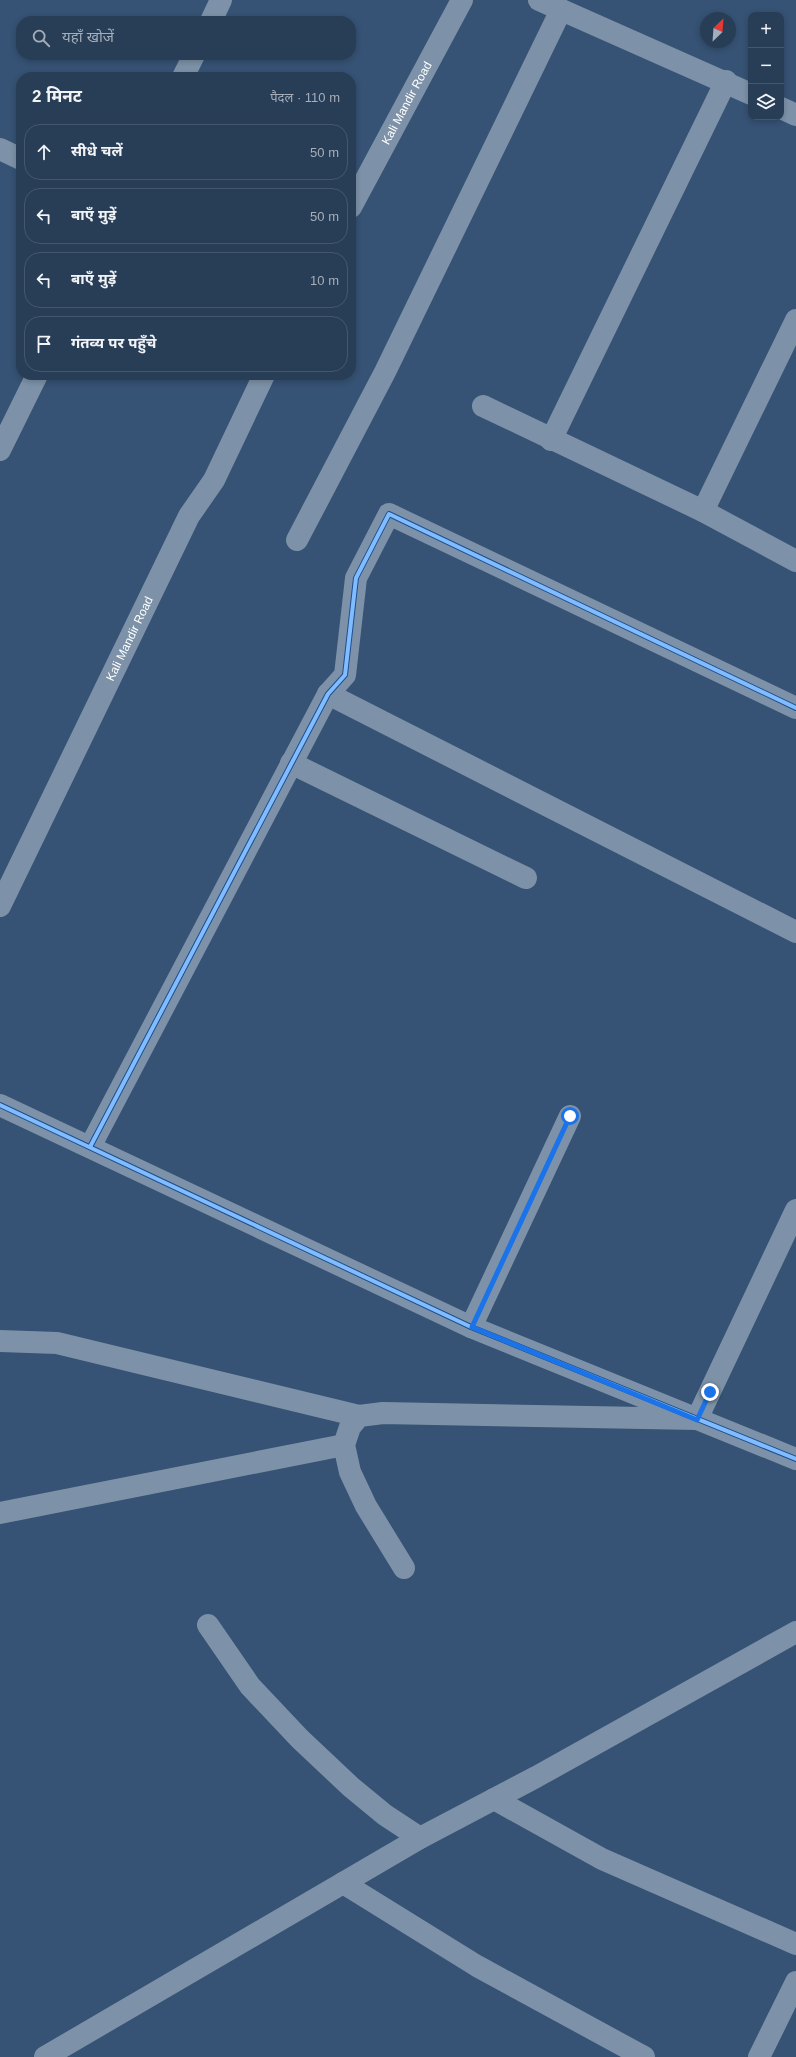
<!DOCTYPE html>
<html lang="hi">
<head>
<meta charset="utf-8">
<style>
	:root { --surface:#283e57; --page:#344961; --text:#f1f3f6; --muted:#a5aeba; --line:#44576d }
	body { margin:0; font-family:Arial,"Noto Sans Devanagari",sans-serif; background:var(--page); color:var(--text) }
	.controls { position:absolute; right:12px; top:12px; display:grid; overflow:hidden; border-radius:8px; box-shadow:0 2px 6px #0003 }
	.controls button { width:36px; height:36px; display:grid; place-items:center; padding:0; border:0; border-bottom:1px solid var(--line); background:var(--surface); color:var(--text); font:20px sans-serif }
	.compass { position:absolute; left:700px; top:12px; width:36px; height:36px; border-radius:50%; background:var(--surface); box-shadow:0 2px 6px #0003; rotate:25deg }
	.stop { position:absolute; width:12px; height:12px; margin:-9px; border:3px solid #1a73e8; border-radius:50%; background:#fff }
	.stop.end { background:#1a73e8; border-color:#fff; box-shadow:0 1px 4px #0008 }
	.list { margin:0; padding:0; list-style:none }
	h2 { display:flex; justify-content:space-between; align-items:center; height:52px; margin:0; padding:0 16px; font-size:17px }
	h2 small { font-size:13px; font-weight:400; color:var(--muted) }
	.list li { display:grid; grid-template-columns:26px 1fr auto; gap:12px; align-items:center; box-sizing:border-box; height:56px; margin:0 8px 8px; padding:0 8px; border:1px solid var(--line); border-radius:16px }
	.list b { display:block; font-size:15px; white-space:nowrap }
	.list em { font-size:13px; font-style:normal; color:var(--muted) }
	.icon { flex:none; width:22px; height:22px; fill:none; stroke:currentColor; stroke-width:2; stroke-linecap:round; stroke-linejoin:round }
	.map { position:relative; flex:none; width:796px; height:2057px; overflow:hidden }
	.search { position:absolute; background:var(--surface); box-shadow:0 2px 6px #0003; left:16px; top:16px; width:340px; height:44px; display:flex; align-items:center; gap:10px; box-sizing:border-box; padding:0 14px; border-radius:16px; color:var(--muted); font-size:15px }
	.panel { position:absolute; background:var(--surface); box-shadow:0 2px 6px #0003; left:16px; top:72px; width:340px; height:308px; border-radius:16px }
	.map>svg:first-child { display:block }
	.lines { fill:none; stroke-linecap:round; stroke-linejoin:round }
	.minor { stroke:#7d92a8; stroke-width:22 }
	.tertiary { stroke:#7d92a8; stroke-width:22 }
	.cycleway-casing { stroke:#1b4f8f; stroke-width:6 }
	.cycleway { stroke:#80bcff; stroke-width:4 }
	.route { stroke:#1a73e8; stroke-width:5 }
	.labels { text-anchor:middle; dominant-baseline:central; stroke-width:4; stroke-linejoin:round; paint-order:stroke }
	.street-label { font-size:12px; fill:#fff; stroke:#1b4f8f }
</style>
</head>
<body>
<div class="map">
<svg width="796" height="2057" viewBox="0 0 796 2057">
	<rect width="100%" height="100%" fill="#365274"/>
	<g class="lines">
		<g class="minor">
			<polyline points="539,0 751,94"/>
			<polyline points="211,21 221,0"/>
			<polyline points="183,77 194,55"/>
			<polyline points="781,108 796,115"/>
			<polyline points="0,149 21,159"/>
			<path id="s1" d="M 351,207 L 462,0"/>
			<polyline points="483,406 703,511 796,561"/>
			<polyline points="551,440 726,81"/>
			<polyline points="0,450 37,375"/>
			<polyline points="703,511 796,320"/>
			<polyline points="297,540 385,372 561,10"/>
			<polyline points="328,694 796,932"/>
			<polyline points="291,763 526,878"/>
			<path id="s2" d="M 0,906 L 189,516 L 214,480 L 264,375"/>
			<polyline points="0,1105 471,1327 796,1459"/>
			<polyline points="90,1147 328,694 345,675 356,578 389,514 796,708"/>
			<polyline points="471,1327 570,1116"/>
			<polyline points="0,1341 57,1343 359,1416"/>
			<polyline points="0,1513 344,1445"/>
			<polyline points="404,1568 366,1506 350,1472 344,1445 350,1427 359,1416 383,1413 697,1419 796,1210"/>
			<polyline points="208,1625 250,1686 300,1739 351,1787 385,1815 420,1838"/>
			<polyline points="494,1799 602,1859 796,1944"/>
			<polyline points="343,1883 477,1966 644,2057"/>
			<polyline points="759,2057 796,1982"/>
		</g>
		<polyline class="tertiary" points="45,2057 420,1838 536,1777 796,1632"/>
		<g class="cycleway-casing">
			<g id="cycleway">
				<polyline points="0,1105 471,1327 796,1459"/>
				<polyline points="90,1147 328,694 345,675 356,578 389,514 796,708"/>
			</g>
		</g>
		<use href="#cycleway" class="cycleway"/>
	</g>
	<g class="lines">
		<polyline class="route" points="570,1116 472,1327 697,1420 710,1392"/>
	</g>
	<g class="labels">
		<g class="street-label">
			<text stroke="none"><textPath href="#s1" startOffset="118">Kali Mandir Road</textPath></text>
			<text stroke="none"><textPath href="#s2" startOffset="297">Kali Mandir Road</textPath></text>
		</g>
	</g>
</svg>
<div class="controls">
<button>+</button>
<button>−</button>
<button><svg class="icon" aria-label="layers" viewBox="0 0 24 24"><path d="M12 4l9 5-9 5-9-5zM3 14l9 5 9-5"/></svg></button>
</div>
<svg class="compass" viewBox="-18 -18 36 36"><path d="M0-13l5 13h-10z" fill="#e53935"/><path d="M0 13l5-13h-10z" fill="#a5aeba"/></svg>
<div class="stop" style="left:570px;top:1116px"></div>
<div class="stop end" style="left:710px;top:1392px"></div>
<div class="search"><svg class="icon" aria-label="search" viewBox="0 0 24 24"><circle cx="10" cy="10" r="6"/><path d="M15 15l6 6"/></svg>यहाँ खोजें</div>
<section class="panel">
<h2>2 मिनट<small>पैदल · 110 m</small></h2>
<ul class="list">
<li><svg class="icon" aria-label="ahead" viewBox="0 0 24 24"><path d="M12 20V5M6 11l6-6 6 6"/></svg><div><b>सीधे चलें</b></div><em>50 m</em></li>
<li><svg class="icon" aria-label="left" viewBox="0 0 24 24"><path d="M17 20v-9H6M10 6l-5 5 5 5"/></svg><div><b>बाएँ मुड़ें</b></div><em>50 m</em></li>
<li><svg class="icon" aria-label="left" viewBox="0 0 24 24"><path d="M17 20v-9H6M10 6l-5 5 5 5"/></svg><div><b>बाएँ मुड़ें</b></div><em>10 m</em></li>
<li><svg class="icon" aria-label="arrive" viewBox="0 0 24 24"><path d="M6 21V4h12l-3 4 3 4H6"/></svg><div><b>गंतव्य पर पहुँचे</b></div></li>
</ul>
</section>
</div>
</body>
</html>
